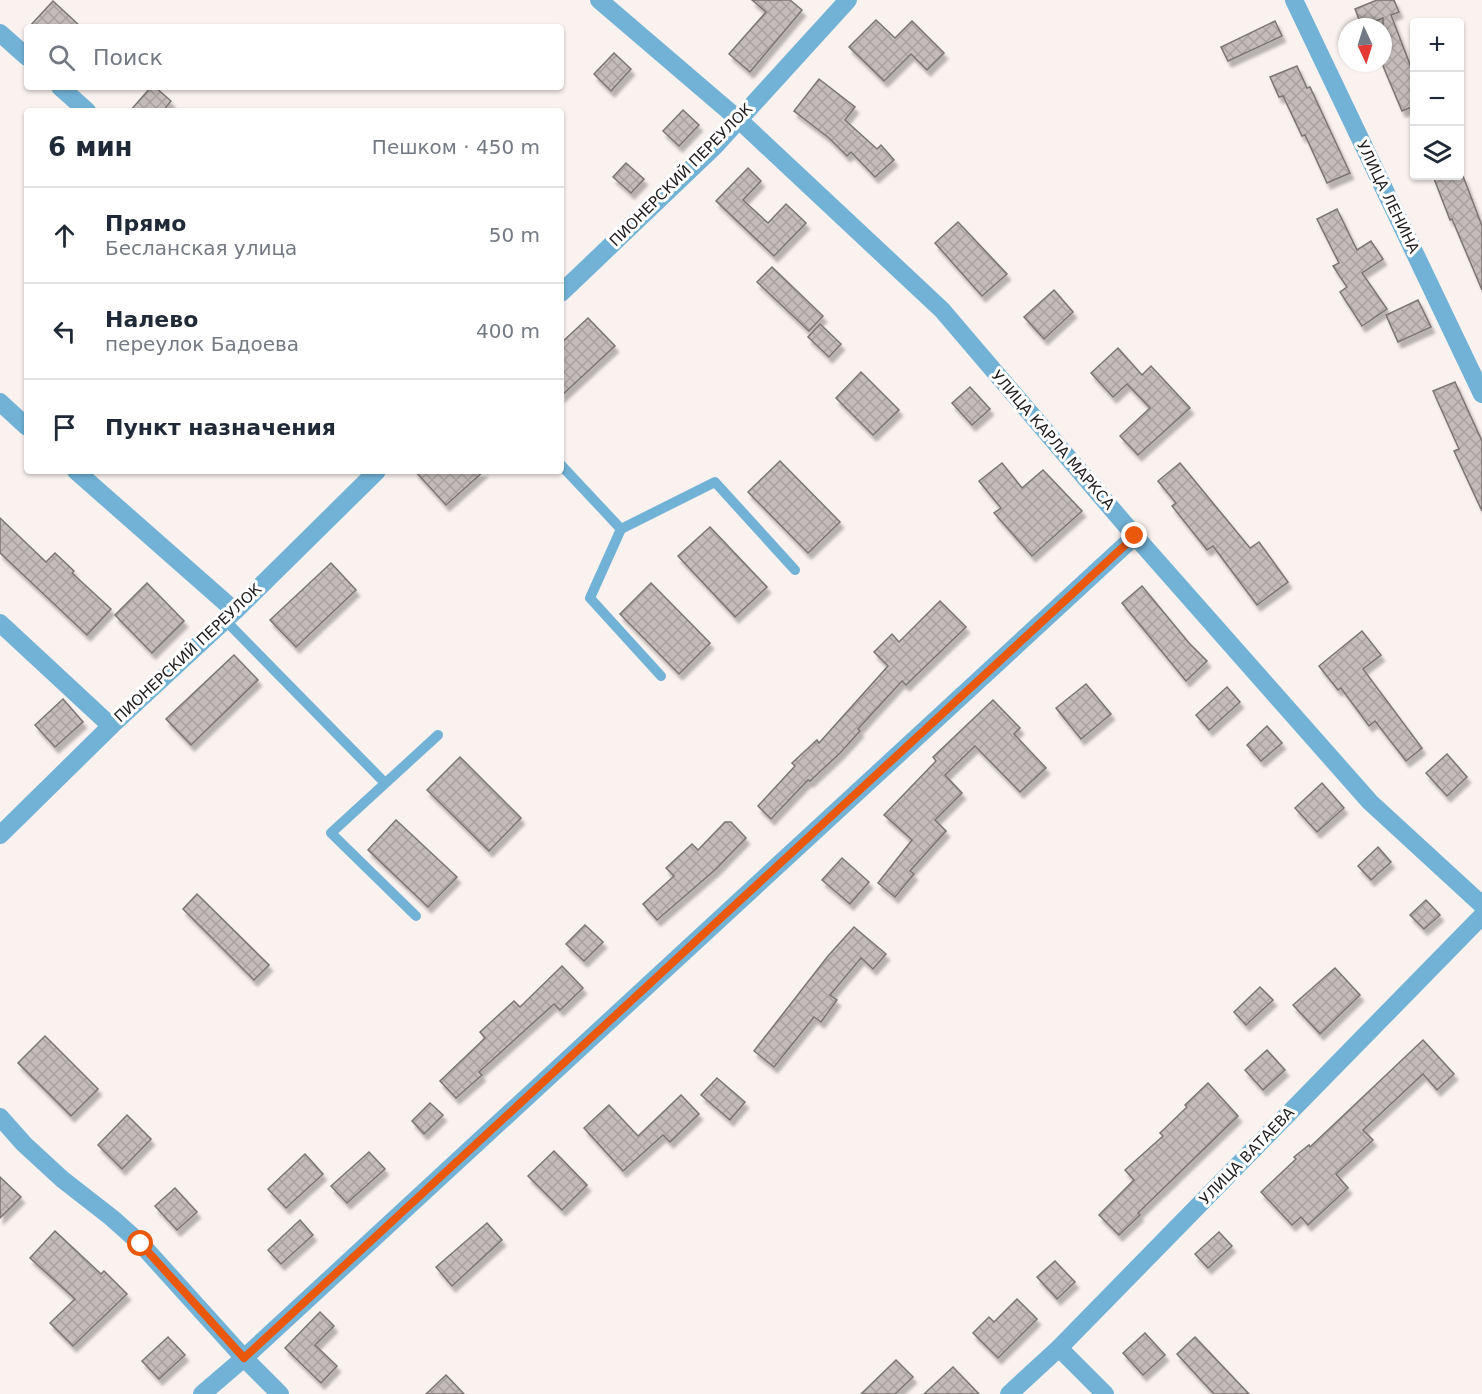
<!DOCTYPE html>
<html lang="ru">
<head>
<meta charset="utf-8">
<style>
	:root { --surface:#fff; --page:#f2f2f3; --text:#1f2937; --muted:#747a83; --line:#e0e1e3 }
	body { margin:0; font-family:"DejaVu Sans",sans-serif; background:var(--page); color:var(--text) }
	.controls { position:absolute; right:18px; top:18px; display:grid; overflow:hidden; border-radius:6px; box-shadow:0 2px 4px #0004 }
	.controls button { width:54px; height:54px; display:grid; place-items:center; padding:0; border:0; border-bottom:2px solid var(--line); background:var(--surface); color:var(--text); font:30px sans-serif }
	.compass { position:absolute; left:1338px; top:18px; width:54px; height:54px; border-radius:50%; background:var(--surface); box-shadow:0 2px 4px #0004; rotate:176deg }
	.stop { position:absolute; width:18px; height:18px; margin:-14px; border:4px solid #ea580c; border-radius:50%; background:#fff }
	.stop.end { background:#ea580c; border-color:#fff; box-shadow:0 2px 6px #0008 }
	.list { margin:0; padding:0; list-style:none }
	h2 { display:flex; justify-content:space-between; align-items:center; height:78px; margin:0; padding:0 24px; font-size:26px }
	h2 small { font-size:20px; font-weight:400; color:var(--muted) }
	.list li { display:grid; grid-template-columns:39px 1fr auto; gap:18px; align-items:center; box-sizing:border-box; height:96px; padding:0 24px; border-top:2px solid var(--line) }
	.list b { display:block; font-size:22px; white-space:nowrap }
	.list p { margin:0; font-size:20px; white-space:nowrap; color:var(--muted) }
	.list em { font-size:20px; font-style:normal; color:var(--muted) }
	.icon { flex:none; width:33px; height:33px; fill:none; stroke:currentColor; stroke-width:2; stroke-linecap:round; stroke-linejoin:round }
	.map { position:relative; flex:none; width:1482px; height:1394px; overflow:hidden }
	.search { position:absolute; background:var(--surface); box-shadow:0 2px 4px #0004; left:24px; top:24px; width:540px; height:66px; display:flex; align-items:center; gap:15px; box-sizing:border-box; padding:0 21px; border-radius:6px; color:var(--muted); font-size:22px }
	.panel { position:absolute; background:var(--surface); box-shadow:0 2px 4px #0004; left:24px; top:108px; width:540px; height:366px; border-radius:6px }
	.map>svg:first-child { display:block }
	.building { fill:url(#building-cross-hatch); stroke:#7c7573; stroke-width:1.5; filter:url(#shadow) }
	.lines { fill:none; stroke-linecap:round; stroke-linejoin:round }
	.service { stroke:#72b2d6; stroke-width:10 }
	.minor { stroke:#72b2d6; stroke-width:18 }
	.tertiary { stroke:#72b2d6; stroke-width:18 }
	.route { stroke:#ea580c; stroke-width:8 }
	.labels { text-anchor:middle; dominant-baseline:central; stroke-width:6; stroke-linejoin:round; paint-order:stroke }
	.street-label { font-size:15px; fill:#201d1c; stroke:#fff }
</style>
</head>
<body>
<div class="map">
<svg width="1482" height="1394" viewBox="0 0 1482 1394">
	<defs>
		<pattern id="building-cross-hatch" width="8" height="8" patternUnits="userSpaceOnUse" patternTransform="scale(1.5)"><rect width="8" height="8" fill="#c4bcba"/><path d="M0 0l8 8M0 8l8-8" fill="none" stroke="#a8a19f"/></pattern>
		<filter id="shadow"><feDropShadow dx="3.5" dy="6" stdDeviation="1.5" flood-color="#0004"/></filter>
	</defs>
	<rect width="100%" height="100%" fill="#faf2ef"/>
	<g class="building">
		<polygon points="752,0 790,0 802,10 750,72 729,54 766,12"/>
		<polygon points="1377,0 1394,0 1399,12 1391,15 1414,75 1414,106 1402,111 1383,66 1383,18 1362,27 1355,9"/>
		<polygon points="53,1 81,27 29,27"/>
		<polygon points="876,20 895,38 912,21 944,53 927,70 911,54 884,81 849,47"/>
		<polygon points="1275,21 1282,36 1228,61 1221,47"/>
		<polygon points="614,53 631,69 611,91 594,74"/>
		<polygon points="1297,66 1307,88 1310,87 1350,173 1327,183 1305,135 1302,136 1283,96 1279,97 1270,77"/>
		<polygon points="819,79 855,107 845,120 877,149 881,145 894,160 875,177 851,152 847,156 829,138 794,111"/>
		<polygon points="151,87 155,87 171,101 163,111 130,111"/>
		<polygon points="683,110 699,125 679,146 663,131"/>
		<polygon points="626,163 644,179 631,193 613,177"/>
		<polygon points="748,168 761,181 743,200 768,223 786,204 806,223 774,256 716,201"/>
		<polygon points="1433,176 1463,176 1482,226 1482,290 1452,219 1450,220"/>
		<polygon points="1337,209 1357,250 1371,241 1383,259 1362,273 1387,309 1362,326 1340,292 1347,287 1333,266 1339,263 1317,219"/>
		<polygon points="958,222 1007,274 982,296 935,243"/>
		<polygon points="772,267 823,316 809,331 757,282"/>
		<polygon points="1054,290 1073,312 1044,339 1024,317"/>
		<polygon points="1418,300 1431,327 1398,342 1386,315"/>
		<polygon points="588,318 615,346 561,396 561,343"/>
		<polygon points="820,324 841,344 829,357 808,337"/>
		<polygon points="1118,348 1142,375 1151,366 1190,408 1138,455 1120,436 1150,408 1127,384 1113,397 1091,373"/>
		<polygon points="861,372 899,410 873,435 836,398"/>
		<polygon points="1455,382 1482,441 1482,511 1454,451 1459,449 1433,391"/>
		<polygon points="970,387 990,409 972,425 952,403"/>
		<polygon points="780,461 840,522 808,553 748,492"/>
		<polygon points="1002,463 1022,488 1043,470 1082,511 1032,556 994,513 1001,508 979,481"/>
		<polygon points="1180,463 1250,548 1259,542 1288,582 1257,605 1213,546 1207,550 1172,506 1176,503 1158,481"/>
		<polygon points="415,471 484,471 446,505"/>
		<polygon points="0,518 46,562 55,553 74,571 72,573 111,609 87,635 0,553"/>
		<polygon points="710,527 767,587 735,617 678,556"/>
		<polygon points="331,563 356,590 296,647 270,620"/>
		<polygon points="147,583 184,621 152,653 115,615"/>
		<polygon points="651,583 710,643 679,674 620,614"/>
		<polygon points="1142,586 1189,643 1207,661 1186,681 1122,603"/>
		<polygon points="940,601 966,627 906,685 902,681 858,729 860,731 840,753 810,781 808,780 771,819 758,806 795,766 792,763 817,740 819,743 888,666 874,652 892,634 899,642"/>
		<polygon points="1362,631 1381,655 1363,669 1422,748 1406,761 1375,721 1369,726 1341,688 1338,690 1319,666"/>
		<polygon points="234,655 258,680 191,745 166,719"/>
		<polygon points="1086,684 1111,714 1081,739 1056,708"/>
		<polygon points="1227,687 1240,702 1209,730 1196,715"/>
		<polygon points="63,699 83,722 55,747 35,725"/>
		<polygon points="993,700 1020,728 1014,734 1046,768 1020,792 975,746 945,775 962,793 935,820 946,831 910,871 914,874 895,897 878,883 912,840 884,815 936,761 933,757"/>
		<polygon points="1267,726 1282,743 1261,761 1247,745"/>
		<polygon points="1447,754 1467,777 1447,796 1426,773"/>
		<polygon points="460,757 521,818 489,851 427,790"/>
		<polygon points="1322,783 1344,808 1317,832 1295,808"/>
		<polygon points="396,820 457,877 428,907 368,850"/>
		<polygon points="725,822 731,822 746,838 716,869 657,920 643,904 674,876 666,868 692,844 698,850"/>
		<polygon points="1378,847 1391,862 1371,880 1358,866"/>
		<polygon points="842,858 869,882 850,904 822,880"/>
		<polygon points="197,894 269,965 254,980 183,909"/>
		<polygon points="1426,900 1440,915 1424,929 1410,915"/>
		<polygon points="585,925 603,942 584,961 566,944"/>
		<polygon points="854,927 886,954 873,969 861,958 830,995 837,1000 821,1022 814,1017 774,1067 754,1051 828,956"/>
		<polygon points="562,966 583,988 560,1010 554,1004 479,1072 482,1075 456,1098 440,1081 485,1038 480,1032 514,1001 520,1007"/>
		<polygon points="1335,968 1360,995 1320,1034 1293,1005"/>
		<polygon points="1260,987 1273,1000 1246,1025 1234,1012"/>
		<polygon points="45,1036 98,1089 71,1116 18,1063"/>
		<polygon points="1423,1040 1454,1074 1437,1090 1423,1074 1363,1130 1373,1140 1336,1174 1348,1188 1308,1225 1301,1217 1292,1225 1261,1192 1296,1159 1294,1157 1309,1145 1310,1147"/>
		<polygon points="1267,1050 1285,1070 1263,1090 1245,1070"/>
		<polygon points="717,1078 745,1102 730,1120 701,1095"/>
		<polygon points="1208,1083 1238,1116 1138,1213 1140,1215 1119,1235 1099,1215 1134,1180 1125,1170 1163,1136 1160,1133 1187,1107 1185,1105"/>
		<polygon points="681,1095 699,1114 670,1142 663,1135 623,1171 584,1128 609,1105 638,1136"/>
		<polygon points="430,1103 443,1115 424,1134 412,1121"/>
		<polygon points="127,1115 151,1139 122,1169 98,1145"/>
		<polygon points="554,1151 587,1185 562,1210 528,1176"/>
		<polygon points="369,1152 385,1169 347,1203 331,1186"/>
		<polygon points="305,1154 323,1174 286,1208 268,1189"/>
		<polygon points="0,1177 21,1197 0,1218"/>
		<polygon points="175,1188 197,1212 177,1230 155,1206"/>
		<polygon points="300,1220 313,1235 281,1264 268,1250"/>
		<polygon points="487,1223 502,1240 452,1286 436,1267"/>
		<polygon points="55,1231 101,1274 104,1271 127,1294 73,1346 50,1323 75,1299 30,1258"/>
		<polygon points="1219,1232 1232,1246 1208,1268 1195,1254"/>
		<polygon points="1055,1261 1075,1282 1057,1299 1037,1277"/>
		<polygon points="1017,1299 1037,1319 998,1358 973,1333 989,1317 994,1322"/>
		<polygon points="320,1312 334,1326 315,1345 337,1366 321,1383 285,1348"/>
		<polygon points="1145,1333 1165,1355 1143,1375 1123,1353"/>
		<polygon points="168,1337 185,1355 159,1379 142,1361"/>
		<polygon points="1195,1337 1249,1394 1214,1394 1177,1354"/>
		<polygon points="896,1360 913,1377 895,1394 861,1394"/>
		<polygon points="953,1367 979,1394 924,1394"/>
		<polygon points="446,1375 464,1394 426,1394"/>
	</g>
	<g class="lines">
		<g class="service">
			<polyline points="561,465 621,529 715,482 795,570"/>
			<polyline points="621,529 590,598 661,676"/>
			<polyline points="225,620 385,783"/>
			<polyline points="416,916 331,833 438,735"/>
		</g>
		<g class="minor">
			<polyline points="599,0 738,119 942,310 1135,536 1370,802 1482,905"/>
			<polyline points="0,33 27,57"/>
			<polyline points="60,87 87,111"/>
			<polyline points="0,402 27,427"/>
			<polyline points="76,471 235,611"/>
			<polyline points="0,623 111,726"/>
			<polyline points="0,1117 24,1144 62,1179 112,1218 141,1244 244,1358 280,1394"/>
			<polyline points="1059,1348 1105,1394"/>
			<polyline points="202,1394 244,1358 1135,536"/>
			<polyline points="1009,1394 1059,1348 1482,916"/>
		</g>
		<g class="tertiary">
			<polyline points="1294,0 1482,394"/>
			<polyline points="561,293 715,146 848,0"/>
			<polyline points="0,835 111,726 235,611 377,471"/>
		</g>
	</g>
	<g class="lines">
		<polyline class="route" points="141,1244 244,1358 1135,536"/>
	</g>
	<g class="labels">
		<g class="street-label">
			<text transform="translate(681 175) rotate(-45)">ПИОНЕРСКИЙ ПЕРЕУЛОК</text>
			<text transform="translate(1388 197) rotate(64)">УЛИЦА ЛЕНИНА</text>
			<text transform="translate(1053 440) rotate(49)">УЛИЦА КАРЛА МАРКСА</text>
			<text transform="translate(188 653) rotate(-43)">ПИОНЕРСКИЙ ПЕРЕУЛОК</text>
			<text transform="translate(1247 1156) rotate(-46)">УЛИЦА ВАТАЕВА</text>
		</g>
	</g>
</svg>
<div class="controls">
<button>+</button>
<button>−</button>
<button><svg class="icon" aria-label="layers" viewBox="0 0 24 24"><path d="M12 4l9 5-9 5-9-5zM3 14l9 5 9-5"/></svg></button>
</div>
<svg class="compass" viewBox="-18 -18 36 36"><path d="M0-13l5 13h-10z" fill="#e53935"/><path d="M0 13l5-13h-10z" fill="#747a83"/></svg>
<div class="stop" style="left:141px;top:1244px"></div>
<div class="stop end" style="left:1135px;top:536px"></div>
<div class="search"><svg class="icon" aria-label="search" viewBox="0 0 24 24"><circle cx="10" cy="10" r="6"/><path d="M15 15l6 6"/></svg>Поиск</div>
<section class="panel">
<h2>6 мин<small>Пешком · 450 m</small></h2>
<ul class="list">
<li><svg class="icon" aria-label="ahead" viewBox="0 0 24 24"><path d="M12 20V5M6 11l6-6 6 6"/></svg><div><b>Прямо</b><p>Бесланская улица</p></div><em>50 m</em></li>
<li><svg class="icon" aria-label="left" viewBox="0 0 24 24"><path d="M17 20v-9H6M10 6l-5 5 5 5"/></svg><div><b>Налево</b><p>переулок Бадоева</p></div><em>400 m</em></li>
<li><svg class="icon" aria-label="arrive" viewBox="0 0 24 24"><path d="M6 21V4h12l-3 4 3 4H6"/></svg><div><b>Пункт назначения</b></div></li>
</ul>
</section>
</div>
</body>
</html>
